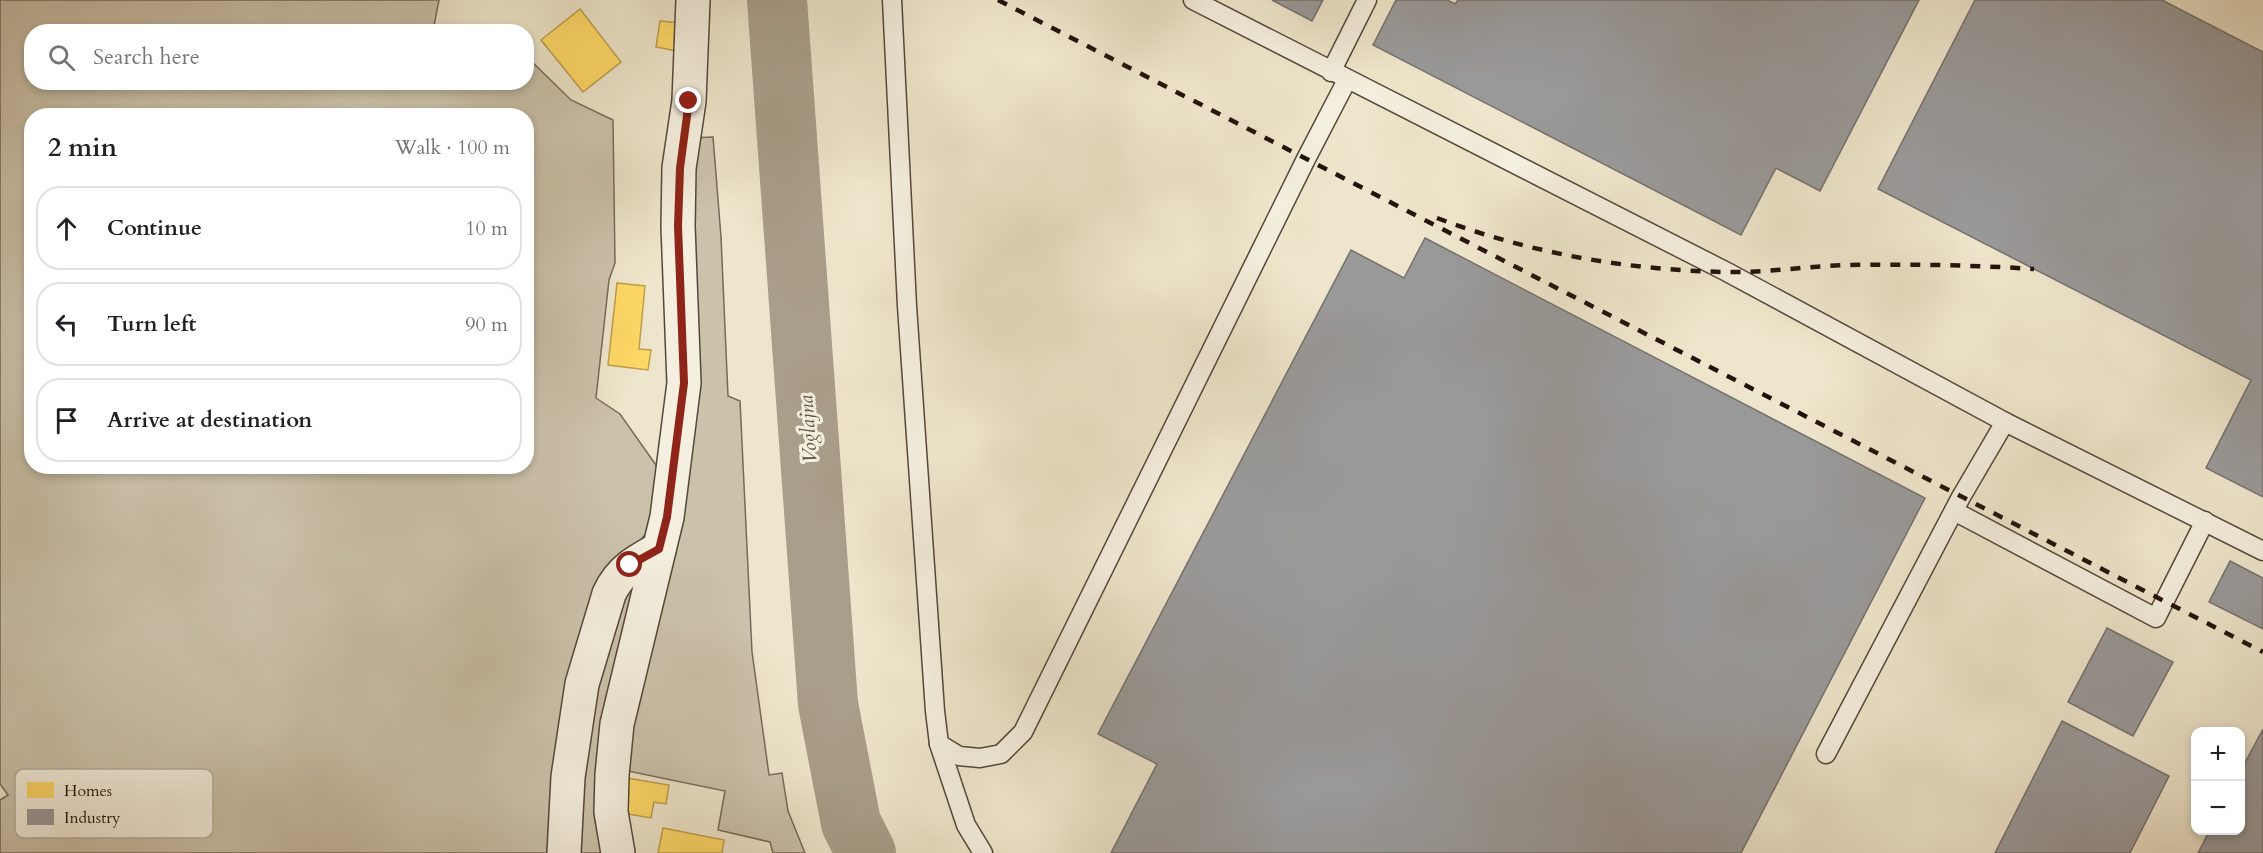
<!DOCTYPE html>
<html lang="en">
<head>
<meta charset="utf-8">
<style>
	:root { --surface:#fff; --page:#f6f6f6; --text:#202124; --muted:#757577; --line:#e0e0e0 }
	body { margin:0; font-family:Cardo,serif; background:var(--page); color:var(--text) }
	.controls { position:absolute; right:18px; bottom:18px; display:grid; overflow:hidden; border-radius:12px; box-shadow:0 3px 9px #0003 }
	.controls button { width:54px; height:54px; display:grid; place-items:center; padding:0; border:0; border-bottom:2px solid var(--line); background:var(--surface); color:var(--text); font:30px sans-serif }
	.stop { position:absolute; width:18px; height:18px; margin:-14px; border:4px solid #8f2418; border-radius:50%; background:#fff }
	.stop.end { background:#8f2418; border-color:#fff; box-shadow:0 2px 6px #0008 }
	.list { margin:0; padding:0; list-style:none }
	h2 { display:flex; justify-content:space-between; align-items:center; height:78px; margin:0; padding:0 24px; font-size:26px }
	h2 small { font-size:20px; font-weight:400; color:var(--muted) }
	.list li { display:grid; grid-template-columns:39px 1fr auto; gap:18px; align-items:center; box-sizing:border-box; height:84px; margin:0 12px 12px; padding:0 12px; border:2px solid var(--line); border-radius:24px }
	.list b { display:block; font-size:22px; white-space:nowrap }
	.list em { font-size:20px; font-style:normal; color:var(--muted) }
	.icon { flex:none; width:33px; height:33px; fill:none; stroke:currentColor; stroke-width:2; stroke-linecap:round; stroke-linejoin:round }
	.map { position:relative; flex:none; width:2263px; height:853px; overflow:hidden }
	.search { position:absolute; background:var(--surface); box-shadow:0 3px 9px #0003; left:24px; top:24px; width:510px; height:66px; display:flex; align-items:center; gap:15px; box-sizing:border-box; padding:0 21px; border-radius:24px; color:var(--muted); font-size:22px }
	.panel { position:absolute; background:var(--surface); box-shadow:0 3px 9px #0003; left:24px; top:108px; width:510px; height:366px; border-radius:24px }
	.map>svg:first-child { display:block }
	.green { fill:#cbc2ab; stroke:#766a5a; stroke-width:1.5; fill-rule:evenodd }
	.homes { fill:#ffd966; stroke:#bd9e4a; stroke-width:1.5 }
	.industry { fill:#999; stroke:#75716e; stroke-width:1.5 }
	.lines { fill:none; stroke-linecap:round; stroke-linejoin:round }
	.river { stroke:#a99e8a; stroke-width:60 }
	.lane-casing { stroke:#55483a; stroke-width:21 }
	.street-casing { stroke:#55483a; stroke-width:36 }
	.lane { stroke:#f4efde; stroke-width:18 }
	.street { stroke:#f4efde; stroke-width:33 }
	.rail { stroke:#22130a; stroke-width:4.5; stroke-dasharray:10 10; stroke-linecap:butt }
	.route { stroke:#8f2418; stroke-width:8 }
	.labels { text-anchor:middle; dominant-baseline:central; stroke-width:6; stroke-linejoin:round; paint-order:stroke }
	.water-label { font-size:20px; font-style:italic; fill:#5f5244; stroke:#f4efde }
	.key { fill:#f4efde; stroke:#b5ad9e; stroke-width:1.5 }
	.key-label { font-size:16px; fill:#22130a }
</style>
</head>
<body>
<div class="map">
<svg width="2263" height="853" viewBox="0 0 2263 853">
	<rect width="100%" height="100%" fill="#eee6cc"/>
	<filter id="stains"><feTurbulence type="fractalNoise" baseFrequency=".00333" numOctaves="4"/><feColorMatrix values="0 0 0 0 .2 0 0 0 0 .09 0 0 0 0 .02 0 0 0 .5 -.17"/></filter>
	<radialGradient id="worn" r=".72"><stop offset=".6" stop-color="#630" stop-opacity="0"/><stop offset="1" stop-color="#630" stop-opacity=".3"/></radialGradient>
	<g class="green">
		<path d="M 0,0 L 439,0 L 433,31 L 32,32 L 32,82 L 526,82 L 527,57 L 571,100 L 613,120 L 615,263 L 609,280 L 596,398 L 620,414 L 663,475 L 656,522 L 610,575 L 557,853 L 0,853 L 0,800 L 8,795 L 0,784 ZM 32,116 L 526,116 L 526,466 L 32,466 Z"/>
		<polygon points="713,137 721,237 728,396 740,401 752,652 769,775 782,773 788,811 805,853 773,853 770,842 718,830 725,791 618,769 652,595 688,138"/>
		<polygon points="628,588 635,595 605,853 572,853 588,686"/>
	</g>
	<g class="homes">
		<polygon points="580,9 621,62 583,92 541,40"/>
		<polygon points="660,21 681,23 677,51 656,47"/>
		<polygon points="617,283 645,286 639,349 651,350 648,370 608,365"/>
		<polygon points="627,778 669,785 666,804 654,802 651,818 621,813"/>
		<polygon points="663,828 724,840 722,853 658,853"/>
	</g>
	<g class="industry">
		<polygon points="1272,0 1323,0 1312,21"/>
		<polygon points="1396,0 1447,0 1455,4 1458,0 1919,0 1820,191 1776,168 1741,235 1373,45"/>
		<polygon points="1975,0 2162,0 2263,52 2263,497 2206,468 2251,380 1878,189"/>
		<polygon points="1425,238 1925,498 1741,853 1111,853 1157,764 1098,734 1351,250 1404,278"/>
		<polygon points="2230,561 2263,578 2263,629 2209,602"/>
		<polygon points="2107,628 2173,662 2133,736 2068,702"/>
		<polygon points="2062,721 2169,776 2130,853 1995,853"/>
		<polygon points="2263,729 2263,853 2198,853 2210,830 2240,830 2240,772"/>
	</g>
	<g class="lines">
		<polyline class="river" points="777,0 828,704 851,823 866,853"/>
		<g class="lane-casing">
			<g id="lane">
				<polyline points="892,0 907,306 935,711 939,744 966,825 983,853"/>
				<polyline points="1193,0 1727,272 2005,422 2263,551"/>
				<polyline points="1331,72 1367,0"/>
				<polyline points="1954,511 2156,618 2205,521"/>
				<polyline points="939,744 959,756 980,758 1001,754 1023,732 1306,159 1347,80"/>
				<polyline points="1826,754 1961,497 2005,422"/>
			</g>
		</g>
		<g class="street-casing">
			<g id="street">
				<path d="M 564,853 L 568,777 L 582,684 L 609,594 C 620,570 637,561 659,549"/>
				<polyline points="618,853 611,812 612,775 617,724 667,517 684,383 678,226 679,168 689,101 693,0"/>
			</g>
		</g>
		<use href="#lane" class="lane"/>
		<use href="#street" class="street"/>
		<g class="rail">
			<polyline points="998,0 2263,652"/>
			<path d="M 1437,218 C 1529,253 1626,270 1725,272 C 1766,273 1807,266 1848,265 C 1910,264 1972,265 2034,269"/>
		</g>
	</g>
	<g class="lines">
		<polyline class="route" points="630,565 659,549 667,517 684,383 678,226 680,168 689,101"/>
	</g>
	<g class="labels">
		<g class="water-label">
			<text transform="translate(808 429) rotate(-94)">Voglajna</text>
		</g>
	</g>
	<rect x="15" y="769" width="198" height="69" rx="9" class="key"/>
	<rect x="27" y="782" width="27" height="16" fill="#ffd966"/>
	<rect x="27" y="809" width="27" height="16" fill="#999"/>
	<g class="key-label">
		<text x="64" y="796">Homes</text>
		<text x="64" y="823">Industry</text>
	</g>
	<rect width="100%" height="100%" filter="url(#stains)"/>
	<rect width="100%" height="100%" fill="url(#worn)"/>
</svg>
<div class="controls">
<button>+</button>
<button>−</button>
</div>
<div class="stop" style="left:630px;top:565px"></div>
<div class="stop end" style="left:689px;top:101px"></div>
<div class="search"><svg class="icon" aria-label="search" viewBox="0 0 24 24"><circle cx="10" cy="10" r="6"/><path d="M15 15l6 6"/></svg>Search here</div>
<section class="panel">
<h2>2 min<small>Walk · 100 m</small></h2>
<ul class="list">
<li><svg class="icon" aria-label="ahead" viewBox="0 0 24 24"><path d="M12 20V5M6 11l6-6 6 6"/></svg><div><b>Continue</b></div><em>10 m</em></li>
<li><svg class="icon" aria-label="left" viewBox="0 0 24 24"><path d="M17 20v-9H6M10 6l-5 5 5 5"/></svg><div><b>Turn left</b></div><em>90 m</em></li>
<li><svg class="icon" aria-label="arrive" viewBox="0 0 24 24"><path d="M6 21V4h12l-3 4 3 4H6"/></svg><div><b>Arrive at destination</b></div></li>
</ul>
</section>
</div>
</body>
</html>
